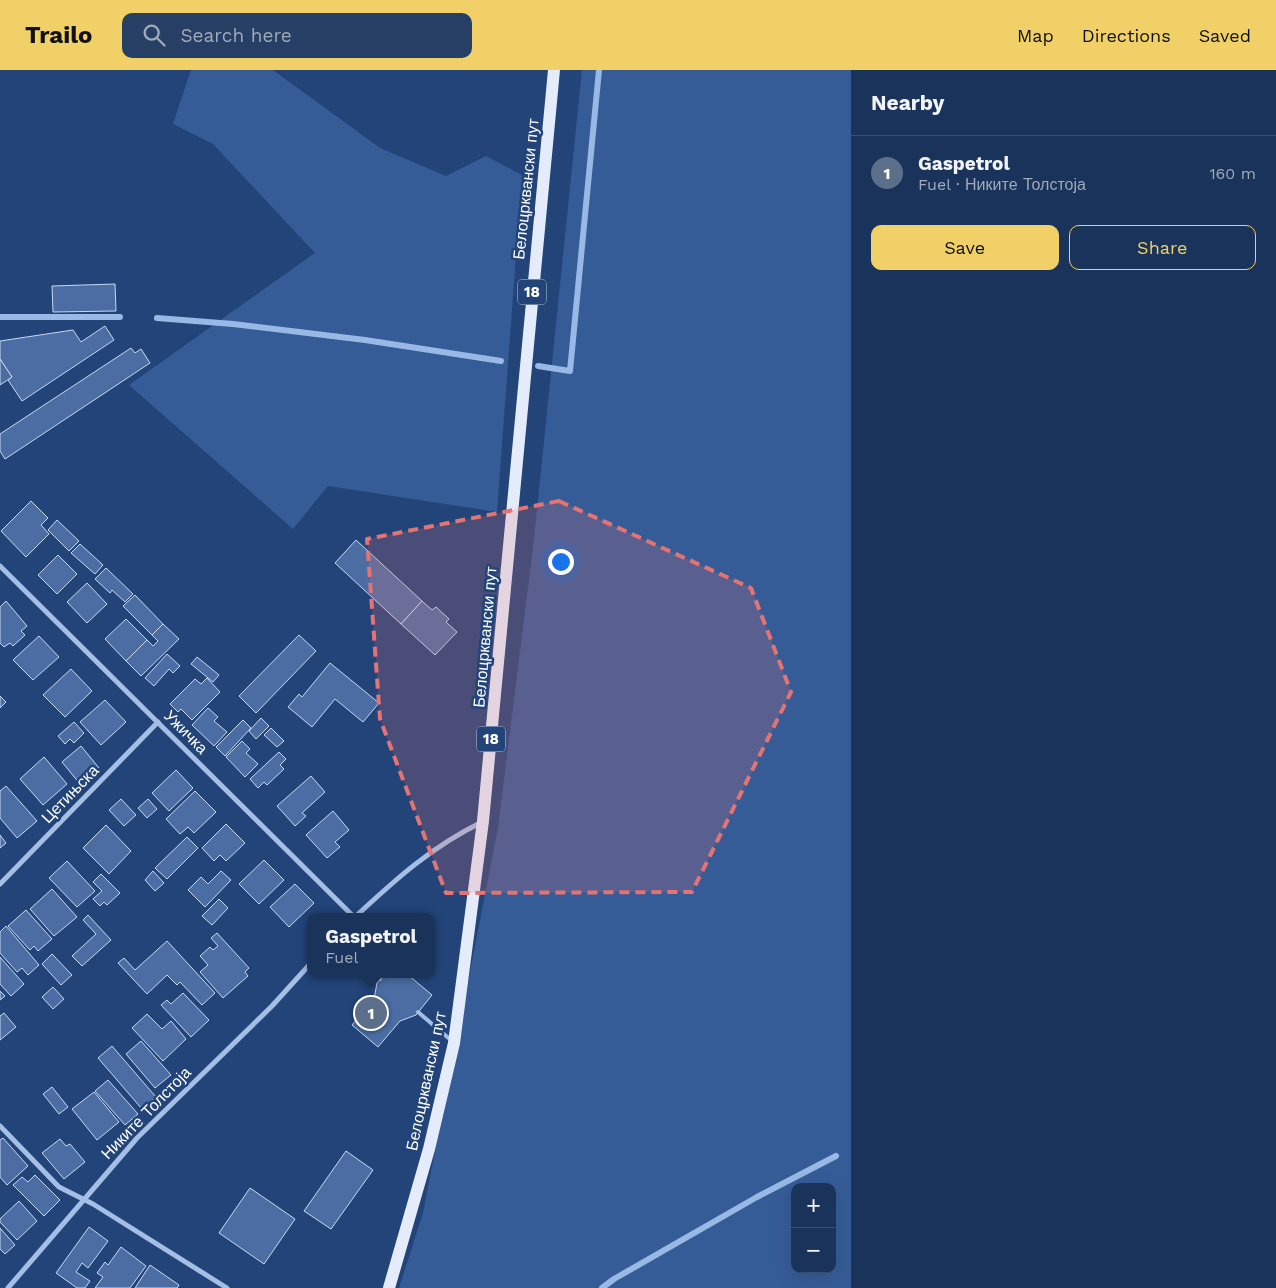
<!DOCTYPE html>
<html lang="en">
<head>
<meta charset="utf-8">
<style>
	:root { --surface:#1a335b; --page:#273f64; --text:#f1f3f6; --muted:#9faabb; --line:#384e71; --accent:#f0d067 }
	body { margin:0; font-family:"Work Sans",sans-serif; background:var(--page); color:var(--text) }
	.controls { position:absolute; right:15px; bottom:15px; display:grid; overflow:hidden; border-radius:10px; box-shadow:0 5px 20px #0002 }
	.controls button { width:45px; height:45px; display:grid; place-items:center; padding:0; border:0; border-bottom:1px solid var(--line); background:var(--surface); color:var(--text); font:25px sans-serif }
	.you { position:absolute; left:560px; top:491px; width:18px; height:18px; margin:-12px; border:4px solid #fff; border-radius:50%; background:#1a73e8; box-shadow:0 0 0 8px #1a73e833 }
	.badge { display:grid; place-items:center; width:32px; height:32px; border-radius:50%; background:var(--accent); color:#fff; font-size:16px; font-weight:700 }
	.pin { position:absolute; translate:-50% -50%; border:2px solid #fff; box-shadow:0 1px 5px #0006 }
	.popup { position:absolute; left:307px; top:843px; width:128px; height:65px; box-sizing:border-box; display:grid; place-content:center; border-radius:10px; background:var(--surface); filter:drop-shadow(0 1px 4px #0005); font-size:16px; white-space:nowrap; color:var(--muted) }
	.popup b { font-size:19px; color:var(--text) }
	.popup::after { content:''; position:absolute; left:50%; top:100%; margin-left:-10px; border:10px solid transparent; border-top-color:var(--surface) }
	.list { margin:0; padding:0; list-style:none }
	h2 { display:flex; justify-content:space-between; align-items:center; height:65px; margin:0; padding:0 20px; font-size:21px }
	h2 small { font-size:16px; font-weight:400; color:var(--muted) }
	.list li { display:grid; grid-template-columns:32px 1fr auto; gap:15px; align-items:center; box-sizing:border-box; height:75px; padding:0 20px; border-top:1px solid var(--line) }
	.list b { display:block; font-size:19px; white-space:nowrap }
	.list p { margin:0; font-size:16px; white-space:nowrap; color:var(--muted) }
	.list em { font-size:16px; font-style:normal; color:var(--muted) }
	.actions { display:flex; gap:10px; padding:15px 20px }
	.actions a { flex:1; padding:11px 0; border:1px solid var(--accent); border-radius:10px; text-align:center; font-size:18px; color:var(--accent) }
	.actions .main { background:var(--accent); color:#111 }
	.icon { flex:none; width:28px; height:28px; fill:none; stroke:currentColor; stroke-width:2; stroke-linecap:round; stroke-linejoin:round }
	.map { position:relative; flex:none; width:851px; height:1218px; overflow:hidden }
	header { display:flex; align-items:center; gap:30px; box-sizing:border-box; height:70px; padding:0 25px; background:var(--accent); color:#111 }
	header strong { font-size:24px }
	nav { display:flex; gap:28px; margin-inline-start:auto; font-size:18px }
	.search { width:350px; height:45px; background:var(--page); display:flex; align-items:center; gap:12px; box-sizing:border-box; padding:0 18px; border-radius:10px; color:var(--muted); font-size:19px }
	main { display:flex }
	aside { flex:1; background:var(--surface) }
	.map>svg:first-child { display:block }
	.green { fill:#365c97; fill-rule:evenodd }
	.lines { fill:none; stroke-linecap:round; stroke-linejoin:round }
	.stream { stroke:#98b8e6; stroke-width:6 }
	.building { fill:#4b6da3; stroke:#c7d9f4 }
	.service { stroke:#a4bee5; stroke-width:4 }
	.minor { stroke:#a4bee5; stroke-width:5 }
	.primary { stroke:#e4ecfc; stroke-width:12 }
	.marked { fill:#e47373; fill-opacity:0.2; stroke:#e47373; stroke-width:4; stroke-dasharray:10 6; stroke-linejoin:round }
	.labels { text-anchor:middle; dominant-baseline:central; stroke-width:5; stroke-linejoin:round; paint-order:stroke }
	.shield { fill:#224479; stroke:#bdc7d7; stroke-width:1 }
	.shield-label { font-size:15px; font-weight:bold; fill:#fff }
	.street-label { font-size:16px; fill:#fff; stroke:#224479 }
</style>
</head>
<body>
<header>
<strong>Trailo</strong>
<div class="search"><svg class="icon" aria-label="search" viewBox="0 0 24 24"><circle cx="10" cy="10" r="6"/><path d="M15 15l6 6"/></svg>Search here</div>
<nav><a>Map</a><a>Directions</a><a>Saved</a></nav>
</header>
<main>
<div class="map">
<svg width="851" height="1218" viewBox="0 0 851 1218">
	<rect width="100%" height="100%" fill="#224479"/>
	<g class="green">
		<polygon points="191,0 273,0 380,78 446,106 486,86 522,105 497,442 328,416 293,459 129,315 315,183 213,74 173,54"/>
		<path d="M 582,0 L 851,0 L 851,1218 L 399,1218 L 423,1143 L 498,758 L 534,469 ZM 795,1117 L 832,1117 L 832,1199 L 795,1199 Z"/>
	</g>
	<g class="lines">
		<g class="stream">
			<polyline points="0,247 120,247"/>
			<polyline points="157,248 233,254 365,270 501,291"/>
			<polyline points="538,296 570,301 599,0"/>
			<polyline points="602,1218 614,1209 757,1127 836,1086"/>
		</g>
	</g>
	<g class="building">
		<polygon points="115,214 116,241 53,242 52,216"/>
		<polygon points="105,256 114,270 22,331 8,310 12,307 0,289 0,271 73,260 81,272"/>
		<polygon points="131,278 135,283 141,279 150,293 5,389 0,381 0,364"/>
		<polygon points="0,289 12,307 0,315"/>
		<polygon points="31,431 48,448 41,455 49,464 26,487 1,461"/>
		<polygon points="57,450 79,471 69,481 48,460"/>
		<polygon points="356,470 422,531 401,554 335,493"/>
		<polygon points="80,474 103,495 95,504 71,483"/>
		<polygon points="58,485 77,504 57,524 38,505"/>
		<polygon points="106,498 133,524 125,532 112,520 110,523 95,509"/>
		<polygon points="87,513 107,534 87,553 67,532"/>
		<polygon points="135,525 163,554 152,565 123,536"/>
		<polygon points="6,531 27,556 21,561 25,565 13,576 10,573 4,577 0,573 0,537"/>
		<polygon points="422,531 432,540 436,537 449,549 446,552 457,562 435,585 401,554"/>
		<polygon points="126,549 147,570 126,591 105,569"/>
		<polygon points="163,554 179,569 141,606 126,591 147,570 153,576 158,571 152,565"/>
		<polygon points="299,565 316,581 256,643 239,626"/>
		<polygon points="39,566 59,587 33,610 13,590"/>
		<polygon points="167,584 180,596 173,603 169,599 154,616 145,608"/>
		<polygon points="197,587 219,605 213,612 191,594"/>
		<polygon points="330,593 379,633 363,652 335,629 312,657 288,637 299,624 302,627"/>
		<polygon points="71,599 92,621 65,647 43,625"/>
		<polygon points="207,608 220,622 192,650 181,639 178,642 170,634 195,609 201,614"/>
		<polygon points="0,626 6,632 0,638"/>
		<polygon points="105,630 126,652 101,675 80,652"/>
		<polygon points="208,638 218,647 214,651 227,662 214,676 192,655"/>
		<polygon points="261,648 269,656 256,669 249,661"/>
		<polygon points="243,650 251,658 225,686 216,677"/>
		<polygon points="74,652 84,663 74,673 70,669 65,674 58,666"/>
		<polygon points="271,658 284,671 277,677 264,665"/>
		<polygon points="242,671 250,679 246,683 258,694 245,707 226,687"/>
		<polygon points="81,676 99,698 80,714 62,692"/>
		<polygon points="279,682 286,689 280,695 284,699 267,715 264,712 258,718 250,709"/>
		<polygon points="44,687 67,714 43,735 20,709"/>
		<polygon points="176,700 193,718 169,741 152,723"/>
		<polygon points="311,706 325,722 302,743 306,746 295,756 277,736"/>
		<polygon points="6,716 37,751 17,768 0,748 0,721"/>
		<polygon points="195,721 216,742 194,763 188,757 180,764 166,749"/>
		<polygon points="121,729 136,745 124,756 109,740"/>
		<polygon points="148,729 157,739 147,748 138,738"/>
		<polygon points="333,741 349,760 335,772 340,777 327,788 306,765"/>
		<polygon points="226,754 245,773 226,791 220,785 214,791 202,778"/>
		<polygon points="106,755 131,781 109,804 83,778"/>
		<polygon points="0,765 6,773 0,778"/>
		<polygon points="187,767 198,778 167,809 155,798"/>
		<polygon points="264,790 284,810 259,834 239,814"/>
		<polygon points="67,791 95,821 77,837 49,808"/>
		<polygon points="153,801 164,813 155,821 145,810"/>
		<polygon points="221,801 231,810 205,837 188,820 201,807 208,814"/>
		<polygon points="101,804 120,823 107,835 104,832 100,836 93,829 102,821 93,812"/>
		<polygon points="295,814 314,833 289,857 270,837"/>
		<polygon points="52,819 77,847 54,866 30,839"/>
		<polygon points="219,829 228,838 212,855 202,846"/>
		<polygon points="26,840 52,869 38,881 34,876 30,880 8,856"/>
		<polygon points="88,845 111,870 82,896 72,886 96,864 83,850"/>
		<polygon points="6,856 39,895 28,905 22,898 17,902 0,883 0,862"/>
		<polygon points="217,863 249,898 245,902 248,906 223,928 200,902 208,895 200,886 210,877 213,880 218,876 211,868"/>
		<polygon points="167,871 215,923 202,935 180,912 177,915 167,905 147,924 118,893 124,888 135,900"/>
		<polygon points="52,884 72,905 61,915 42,894"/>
		<polygon points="0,887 24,914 11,926 0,914"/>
		<polygon points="384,904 407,904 432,925 416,945 400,951 378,977 352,955 374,929 377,913"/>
		<polygon points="53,917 64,929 53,939 42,927"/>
		<polygon points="0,921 5,926 0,930"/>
		<polygon points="183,923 209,950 191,967 161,935 167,930 171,934"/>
		<polygon points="4,943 16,957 0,970 0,946"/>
		<polygon points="147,944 162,959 171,951 186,969 163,991 132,958"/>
		<polygon points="141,971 171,1005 155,1018 126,984"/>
		<polygon points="112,976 156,1027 142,1039 98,988"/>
		<polygon points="108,1010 138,1044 125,1055 95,1021"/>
		<polygon points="52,1017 68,1037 59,1044 43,1024"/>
		<polygon points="94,1022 119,1052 97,1070 72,1039"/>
		<polygon points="3,1068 28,1096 7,1115 0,1107 0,1070"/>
		<polygon points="60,1069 66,1076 70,1074 85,1092 64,1109 42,1083"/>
		<polygon points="346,1081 373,1100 331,1159 304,1141"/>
		<polygon points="35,1105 60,1130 44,1146 13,1115 22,1107 28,1112"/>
		<polygon points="250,1118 295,1149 264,1194 219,1163"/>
		<polygon points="19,1131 37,1151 17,1170 0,1152 0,1149"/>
		<polygon points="89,1157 108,1171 88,1198 82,1193 76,1202 90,1211 85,1218 77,1218 56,1203"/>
		<polygon points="0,1158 15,1175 5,1184 0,1179"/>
		<polygon points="121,1177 146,1196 130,1218 95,1218 103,1207 97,1203 105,1192 108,1195"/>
		<polygon points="150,1195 179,1215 177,1218 135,1218"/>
	</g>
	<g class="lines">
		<g class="service">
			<polyline points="374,904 380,909"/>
			<polyline points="418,942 452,971"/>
		</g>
		<g class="minor">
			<polyline points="0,496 354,847"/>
			<polyline points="0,814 158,652"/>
			<path d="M 355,847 C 396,809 431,777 482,752"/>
			<polyline points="0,1056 59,1117 93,1134 227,1218"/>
			<polyline points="8,1218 137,1068 272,936 311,893"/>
		</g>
		<polyline class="primary" points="389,1218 429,1079 454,973 483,751 554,0"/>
	</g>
	<path class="marked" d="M 559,431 L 751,518 L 791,622 L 692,822 L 446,823 L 380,649 L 367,469 Z"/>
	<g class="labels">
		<g class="shield">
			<rect x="518" y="209.5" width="28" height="25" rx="4"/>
			<rect x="477" y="656.5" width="28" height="25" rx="4"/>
		</g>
		<g class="shield-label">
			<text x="532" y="222">18</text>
			<text x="491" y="669">18</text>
		</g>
		<g class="street-label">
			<text transform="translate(526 119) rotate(-84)">Белоцрквански пут</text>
			<text transform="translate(485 567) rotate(-85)">Белоцрквански пут</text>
			<text transform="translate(186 662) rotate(45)">Ужичка</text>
			<text transform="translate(70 724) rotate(-46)">Цетињска</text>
			<text transform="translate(426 1011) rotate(-78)">Белоцрквански пут</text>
			<text transform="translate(146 1043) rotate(-46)">Никите Толстоја</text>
		</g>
	</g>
</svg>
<div class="controls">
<button>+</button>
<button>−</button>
</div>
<div class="you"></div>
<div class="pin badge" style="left:371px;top:943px;background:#5c6f8a">1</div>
<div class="popup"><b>Gaspetrol</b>Fuel</div>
</div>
<aside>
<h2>Nearby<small></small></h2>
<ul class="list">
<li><span class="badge" style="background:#5c6f8a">1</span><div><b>Gaspetrol</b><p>Fuel · Никите Толстоја</p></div><em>160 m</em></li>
</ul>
<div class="actions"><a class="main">Save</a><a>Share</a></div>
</aside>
</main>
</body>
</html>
